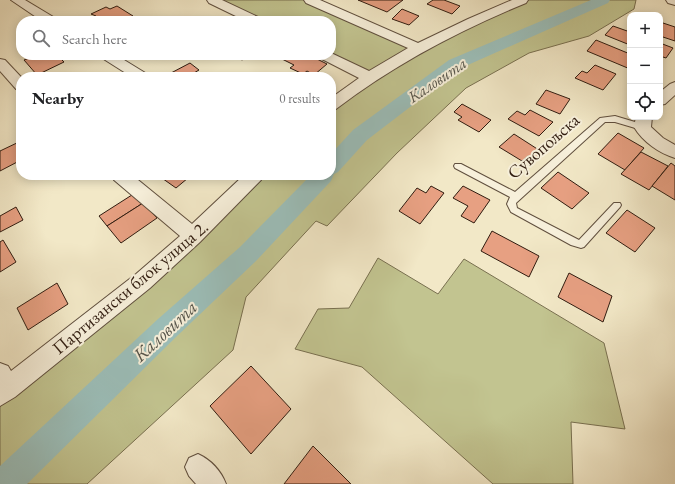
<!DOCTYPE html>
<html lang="en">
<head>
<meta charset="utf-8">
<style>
	:root { --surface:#fff; --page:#f2f2f2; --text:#202124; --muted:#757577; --line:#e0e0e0 }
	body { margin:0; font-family:"EB Garamond",serif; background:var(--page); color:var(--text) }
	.controls { position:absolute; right:12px; top:12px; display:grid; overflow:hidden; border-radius:8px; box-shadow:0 2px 10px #0003 }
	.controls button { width:36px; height:36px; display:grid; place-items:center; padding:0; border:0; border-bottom:1px solid var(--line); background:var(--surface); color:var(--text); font:20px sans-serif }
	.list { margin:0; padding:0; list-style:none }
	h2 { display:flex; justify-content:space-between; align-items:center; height:52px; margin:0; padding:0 16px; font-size:17px }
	h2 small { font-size:13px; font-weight:400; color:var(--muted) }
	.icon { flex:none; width:22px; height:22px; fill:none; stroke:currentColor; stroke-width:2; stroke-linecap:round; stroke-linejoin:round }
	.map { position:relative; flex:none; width:675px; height:484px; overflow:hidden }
	.search { position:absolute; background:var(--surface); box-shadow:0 2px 10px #0003; left:16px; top:16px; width:320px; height:44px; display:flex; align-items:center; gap:10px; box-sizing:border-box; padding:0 14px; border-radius:16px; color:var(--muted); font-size:15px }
	.panel { position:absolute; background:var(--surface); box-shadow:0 2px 10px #0003; left:16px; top:72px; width:320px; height:108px; border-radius:16px }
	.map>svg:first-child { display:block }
	.green { fill:#c2c490; stroke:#797050 }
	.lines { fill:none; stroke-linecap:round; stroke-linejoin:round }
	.canal { fill:#9cbfba; fill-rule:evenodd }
	.building { fill:#e7a082; stroke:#301c10 }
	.service-casing { stroke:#604f3e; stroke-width:2 }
	.minor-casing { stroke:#604f3e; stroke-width:2 }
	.service { fill:#f7f0db; fill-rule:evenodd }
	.minor { fill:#f7f0db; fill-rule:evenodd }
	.labels { text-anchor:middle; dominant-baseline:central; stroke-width:4; stroke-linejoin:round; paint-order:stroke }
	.far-water-label { font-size:16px; font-style:italic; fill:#56554c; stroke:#f7f0db }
	.street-label { font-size:18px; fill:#301c10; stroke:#f7f0db }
	.water-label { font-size:19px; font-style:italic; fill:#56554c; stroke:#f7f0db }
</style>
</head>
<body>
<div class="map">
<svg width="675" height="484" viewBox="0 0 675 484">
	<rect width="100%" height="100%" fill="#f2e8c7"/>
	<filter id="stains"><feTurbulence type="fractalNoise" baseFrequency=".005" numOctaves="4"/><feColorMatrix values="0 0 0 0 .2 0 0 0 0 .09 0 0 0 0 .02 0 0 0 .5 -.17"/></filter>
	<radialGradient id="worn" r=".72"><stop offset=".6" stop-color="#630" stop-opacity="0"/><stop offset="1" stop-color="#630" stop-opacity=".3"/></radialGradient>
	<g class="green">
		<polygon points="213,0 308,0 418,48 526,0 636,0 634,9 589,36 529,53 466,88 397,153 327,226 316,221 246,297 233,350 87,484 0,484 0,394 253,175 331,175 331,106 369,77 331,55 331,21 256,21"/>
		<polygon points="378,258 438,294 464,259 604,343 625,429 571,422 573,484 493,484 362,367 295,349 318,309 349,308"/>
	</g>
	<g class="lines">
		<polygon class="canal" points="591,0 610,0 608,3 461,68 367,140 338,172 334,174 331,181 256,261 176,337 27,484 0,484 0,466 158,319 240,247 311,175 331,175 331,154 353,130 449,60"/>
	</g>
	<g class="building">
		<polygon points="358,0 403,0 387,12"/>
		<polygon points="433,0 444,0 460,6 452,14 427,4"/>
		<polygon points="117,6 133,16 122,21 91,21 89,20 96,16 91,14 106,7 110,9"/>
		<polygon points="402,9 419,16 409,25 392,19"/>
		<polygon points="660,22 675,27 675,41 660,36"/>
		<polygon points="613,26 630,32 630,45 605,35"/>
		<polygon points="596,40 630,54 630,69 587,51"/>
		<polygon points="660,43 673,48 666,58 660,56"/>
		<polygon points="37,55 57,55 64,62 37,75 24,60"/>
		<polygon points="234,55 250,55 242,60"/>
		<polygon points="287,55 309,55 327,64 314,75 307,71 303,74 290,68 294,65 282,59"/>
		<polygon points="190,63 199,70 187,77 177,77 171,73"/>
		<polygon points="595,65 616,74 603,90 575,78 582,71 587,73"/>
		<polygon points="546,90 570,99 560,114 536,104"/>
		<polygon points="462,104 491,120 479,132 458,120 462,117 454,112"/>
		<polygon points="530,110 553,122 539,136 508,119 517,111 525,115"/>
		<polygon points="618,133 644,148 625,170 598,154"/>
		<polygon points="514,134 542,152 534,160 528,156 522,161 499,147"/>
		<polygon points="21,141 21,160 0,171 0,151"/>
		<polygon points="641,152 668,166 649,190 621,174"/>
		<polygon points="671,163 675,166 675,200 652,186"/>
		<polygon points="558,172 589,193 572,209 541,188"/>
		<polygon points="160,175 184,175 188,178 176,188 159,176"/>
		<polygon points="431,186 444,193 420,224 399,211 417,188 426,193"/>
		<polygon points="463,186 490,200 474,223 461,216 468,206 453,198"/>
		<polygon points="135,193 143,203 107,226 99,216"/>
		<polygon points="143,203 157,218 121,243 107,226"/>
		<polygon points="16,207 23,220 0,232 0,216"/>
		<polygon points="627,210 655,228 635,252 606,233"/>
		<polygon points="492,231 539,256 529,277 481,251"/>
		<polygon points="3,240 16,262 0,272 0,242"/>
		<polygon points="569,273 612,296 603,322 558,297"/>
		<polygon points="57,283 68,304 28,330 17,308"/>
		<polygon points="251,366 291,409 251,454 210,406"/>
		<polygon points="313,446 351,484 284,484"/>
	</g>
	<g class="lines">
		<g class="service-casing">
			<polygon id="service" points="615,116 645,125 646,127 642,130 615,122 605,122 516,203 517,208 579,240 614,203 620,203 621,205 620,207 584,247 581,248 571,245 511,212 507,204 510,197 455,168 454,166 455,164 461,164 515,192 600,118"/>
		</g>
		<g class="minor-casing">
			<g id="minor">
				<polygon points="11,0 25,0 55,18 57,21 42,21"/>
				<polygon points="207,0 222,0 260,18 262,21 246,21 209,3"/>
				<path d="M 304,0 L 320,0 L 418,43 L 468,19 L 512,0 L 528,0 L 526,3 C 458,31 395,64 336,109 L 331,110 L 331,98 L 359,78 L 320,58 L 318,55 L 331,55 L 331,53 L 369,71 L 408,48 L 306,3 Z"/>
				<polygon points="666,0 675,0 675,5 668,3"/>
				<polygon points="100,55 116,55 147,74 149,77 132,77 102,58"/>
				<polygon points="0,59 5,60 21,77 21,91 16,89 0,71"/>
				<polygon points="675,82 675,95 665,104 660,105 660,92 670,84"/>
				<path d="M 636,117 L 652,117 L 651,127 L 663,138 L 675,145 L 675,158 C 659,153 643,142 634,127 Z"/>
				<polygon points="111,175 132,175 192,224 244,175 264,175 261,180 200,242 150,288 15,397 0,406 0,363 8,366 11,371 136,274 180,236 114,180"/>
				<path d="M 198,454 C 211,460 221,471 226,484 L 196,484 L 189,476 L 185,467 L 189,458 Z"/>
			</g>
		</g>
		<use href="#service" class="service"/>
		<use href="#minor" class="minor"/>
	</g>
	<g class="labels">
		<g class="far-water-label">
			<text transform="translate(437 80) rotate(-34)">Каловита</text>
		</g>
		<g class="street-label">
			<text transform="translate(543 146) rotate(-41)">Сувопољска</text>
			<text transform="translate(130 287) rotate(-40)">Партизански блок улица 2.</text>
		</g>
		<g class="water-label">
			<text transform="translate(165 331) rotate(-43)">Каловита</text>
		</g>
	</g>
	<rect width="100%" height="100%" filter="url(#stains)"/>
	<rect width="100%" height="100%" fill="url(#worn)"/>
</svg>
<div class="controls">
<button>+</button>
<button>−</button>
<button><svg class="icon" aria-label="locate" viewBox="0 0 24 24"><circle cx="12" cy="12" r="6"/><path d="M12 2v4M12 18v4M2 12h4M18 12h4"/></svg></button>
</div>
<div class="search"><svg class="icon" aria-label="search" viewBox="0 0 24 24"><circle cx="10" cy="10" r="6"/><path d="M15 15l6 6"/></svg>Search here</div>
<section class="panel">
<h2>Nearby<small>0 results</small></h2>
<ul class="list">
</ul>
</section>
</div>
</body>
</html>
